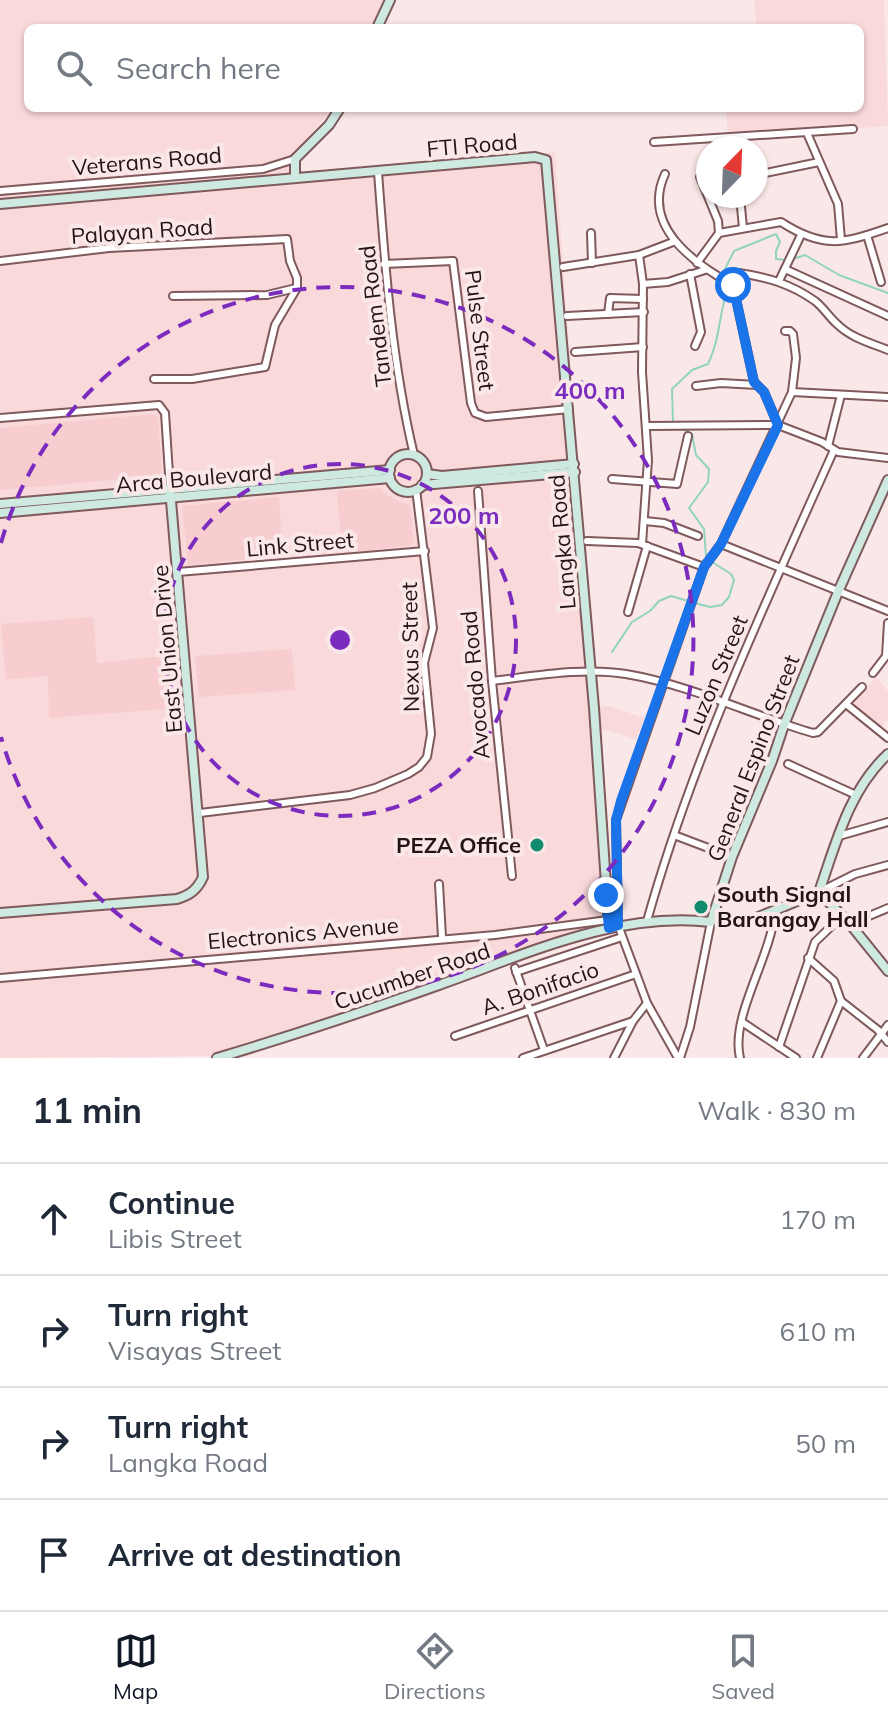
<!DOCTYPE html>
<html lang="en">
<head>
<meta charset="utf-8">
<style>
	:root { --surface:#fff; --page:#f2f2f3; --text:#1f2937; --muted:#747a83; --line:#e0e1e3; --accent:#111827 }
	body { margin:0; font-family:Mulish,sans-serif; background:var(--page); color:var(--text) }
	.compass { position:absolute; left:696px; top:136px; width:72px; height:72px; border-radius:50%; background:var(--surface); box-shadow:0 2px 6px #0004; rotate:23deg }
	.stop { position:absolute; width:24px; height:24px; margin:-18px; border:6px solid #1a73e8; border-radius:50%; background:#fff }
	.stop.end { background:#1a73e8; border-color:#fff; box-shadow:0 2px 8px #0008 }
	.list { margin:0; padding:0; list-style:none }
	h2 { display:flex; justify-content:space-between; align-items:center; height:104px; margin:0; padding:0 32px; font-size:34px }
	h2 small { font-size:26px; font-weight:400; color:var(--muted) }
	.list li { display:grid; grid-template-columns:52px 1fr auto; gap:24px; align-items:center; box-sizing:border-box; height:112px; padding:0 32px; border-top:2px solid var(--line) }
	.list b { display:block; font-size:30px; white-space:nowrap }
	.list p { margin:0; font-size:26px; white-space:nowrap; color:var(--muted) }
	.list em { font-size:26px; font-style:normal; color:var(--muted) }
	.icon { flex:none; width:44px; height:44px; fill:none; stroke:currentColor; stroke-width:2; stroke-linecap:round; stroke-linejoin:round }
	.map { position:relative; flex:none; width:888px; height:1058px; overflow:hidden }
	.search { position:absolute; background:var(--surface); box-shadow:0 2px 6px #0004; left:24px; right:24px; top:24px; height:88px; display:flex; align-items:center; gap:20px; box-sizing:border-box; padding:0 28px; border-radius:12px; color:var(--muted); font-size:30px }
	.sheet { height:552px; background:var(--surface) }
	nav { display:flex; justify-content:space-around; align-items:center; box-sizing:border-box; height:112px; border-top:2px solid var(--line); background:var(--surface); font-size:22px; color:var(--muted) }
	nav a { display:grid; justify-items:center; gap:4px }
	nav .on { color:var(--accent) }
	.map>svg:first-child { display:block }
	.built { fill:#fad9db }
	.green { fill:#f8cdcf }
	.lines { fill:none; stroke-linecap:round; stroke-linejoin:round }
	.stream { stroke:#91d3bc; stroke-width:2 }
	.street-casing { stroke:#7f595b; stroke-width:10 }
	.secondary-casing { stroke:#7f595b; stroke-width:12 }
	.street { stroke:#fff; stroke-width:6 }
	.secondary { stroke:#cde9e0; stroke-width:8 }
	.route { stroke:#1a73e8; stroke-width:10 }
	.ring { fill:none; stroke:#7b2cbf; stroke-width:4; stroke-dasharray:14 10 }
	.poi-dot { fill:#108b6e; stroke:#fae8e8; stroke-width:3 }
	.labels { text-anchor:middle; dominant-baseline:central; stroke-width:8; stroke-linejoin:round; paint-order:stroke }
	.street-label { font-size:22px; fill:#231415; stroke:#fae8e8 }
	.poi-label { font-size:22px; font-weight:bold; fill:#231415; stroke:#fae8e8; text-anchor:end }
	.centre { fill:#7b2cbf; stroke:#fae8e8; stroke-width:4 }
	.ring-label { font-size:24px; text-anchor:middle; font-weight:bold; fill:#7b2cbf; stroke:#fae8e8; stroke-width:8; stroke-linejoin:round; paint-order:stroke }
</style>
</head>
<body>
<div class="map">
<svg width="888" height="1058" viewBox="0 0 888 1058">
	<rect width="100%" height="100%" fill="#fae8e8"/>
	<g class="built">
		<polygon points="0,0 386,0 373,28 28,28 28,108 333,108 299,148 300,172 486,160 555,152 611,922 499,957 398,996 215,1056 0,1058"/>
		<polygon points="754,0 884,0 888,126 728,137 726,108 860,108 860,28 722,28 756,24"/>
		<polygon points="876,677 888,691 888,719 881,727 854,704"/>
		<polygon points="609,706 644,718 636,740 611,731 601,730 598,707"/>
	</g>
	<g class="green">
		<polygon points="153,414 158,418 162,473 160,476 0,490 0,428"/>
		<polygon points="380,488 387,495 410,506 414,542 412,545 342,553 337,491"/>
		<polygon points="279,497 282,545 278,545 279,556 188,565 182,506"/>
		<polygon points="93,617 97,663 173,655 178,708 49,718 48,676 6,679 1,624"/>
		<polygon points="292,649 295,690 199,697 195,656"/>
	</g>
	<g class="lines">
		<g class="stream">
			<polyline points="793,259 805,255 839,275 888,293"/>
			<polyline points="727,277 724,271 734,251 776,234 780,242 776,251 776,259 787,260"/>
			<path d="M 673,422 L 672,389 L 692,370 L 708,364 C 720,340 719,313 728,287"/>
			<polyline points="681,428 692,434 696,455 709,469 708,482 689,508 704,529 706,556"/>
			<polyline points="695,603 710,607 722,605 729,597 734,580 731,574 712,562"/>
			<polyline points="612,652 632,622 650,611 659,601 671,596 688,601"/>
		</g>
		<g class="street-casing">
			<g id="street">
				<polyline points="807,133 838,204 841,240"/>
				<polyline points="654,142 853,129"/>
				<path d="M 378,172 C 385,267 392,363 414,455"/>
				<path d="M 665,174 C 641,226 693,263 733,285"/>
				<polyline points="756,175 819,162"/>
				<polyline points="700,177 718,221 719,233"/>
				<polyline points="0,191 263,169 295,159"/>
				<polyline points="740,196 743,228"/>
				<polyline points="591,233 592,263"/>
				<polyline points="867,235 881,282"/>
				<polyline points="639,255 643,284 642,372 648,460 642,544"/>
				<polyline points="0,261 109,248 287,239 290,261 297,278 297,288 275,325 265,367 192,379 154,379"/>
				<polyline points="453,261 471,403 475,413 486,417 569,409"/>
				<path d="M 697,263 L 719,233 L 781,222 C 823,249 842,244 888,228"/>
				<polyline points="384,264 453,261"/>
				<polyline points="563,267 639,255 673,242"/>
				<polyline points="785,269 888,316"/>
				<polyline points="690,274 701,332 695,346"/>
				<polyline points="779,281 801,235"/>
				<polyline points="643,284 668,282 705,270"/>
				<polyline points="173,296 267,295 296,288"/>
				<polyline points="608,314 610,298 643,299"/>
				<polyline points="567,316 644,312"/>
				<polyline points="575,352 643,347"/>
				<polyline points="696,386 721,383 757,385"/>
				<polyline points="792,392 888,397"/>
				<polyline points="0,418 159,405 165,413 170,489"/>
				<path d="M 778,425 L 764,392 L 754,382 L 733,285 L 734,276 L 739,273 C 767,277 791,284 815,301 C 824,308 829,317 837,324 C 851,338 871,343 888,350"/>
				<polyline points="647,426 778,425 822,442 838,452 888,458"/>
				<polyline points="828,446 841,395"/>
				<polyline points="612,479 677,484 688,436"/>
				<polyline points="478,491 492,681 512,876"/>
				<polyline points="645,521 664,523 698,536"/>
				<polyline points="587,541 638,543 704,567"/>
				<polyline points="721,544 888,611"/>
				<polyline points="178,572 425,551"/>
				<polyline points="628,612 647,546"/>
				<polyline points="873,673 886,656 888,623"/>
				<path d="M 492,681 C 535,676 584,667 626,674 C 691,685 751,715 813,733 L 818,732 L 862,687"/>
				<polyline points="846,704 888,738"/>
				<polyline points="788,764 856,795"/>
				<polyline points="200,813 350,795 375,788 408,774 419,767 427,757 431,734 424,663 433,628 416,489"/>
				<polyline points="674,835 732,857"/>
				<polyline points="839,836 888,822"/>
				<polyline points="439,884 442,937"/>
				<polyline points="819,892 855,874 888,865"/>
				<path d="M 647,921 C 693,757 765,604 834,450"/>
				<polyline points="850,924 888,908"/>
				<polyline points="808,958 834,981 841,1001 878,1030 888,1042"/>
				<polyline points="515,968 544,1050"/>
				<polyline points="516,972 622,937"/>
				<polyline points="0,978 495,935 608,920"/>
				<polyline points="742,1022 796,1058"/>
				<polyline points="455,1036 636,974"/>
				<polyline points="779,1047 815,942 842,916"/>
				<polyline points="523,1058 633,1021"/>
				<polyline points="614,1058 633,1021 647,1003"/>
				<polyline points="678,1058 647,1003 618,925 616,820 704,567 721,544 792,392 796,358 793,334 790,331 785,331"/>
				<polyline points="680,1058 690,1027 711,922"/>
				<path d="M 740,1058 C 730,1016 771,958 775,911"/>
				<polyline points="817,1058 841,1001"/>
				<polyline points="863,1058 888,1025"/>
			</g>
		</g>
		<g class="secondary-casing">
			<g id="secondary">
				<polyline points="377,28 390,0"/>
				<polyline points="295,178 295,159 329,125 340,108"/>
				<polyline points="0,204 535,157 546,160 594,708 609,928"/>
				<circle cx="408" cy="473" r="19"/>
				<polyline points="427,474 442,476 574,464"/>
				<polyline points="422,485 575,472"/>
				<polyline points="0,504 390,470"/>
				<polyline points="0,513 390,478"/>
				<path d="M 819,892 C 836,843 849,790 888,754"/>
				<polyline points="819,892 850,924 888,971"/>
				<polyline points="714,912 738,921 751,920 819,892"/>
				<path d="M 0,913 L 177,899 C 190,895 197,890 203,877 L 170,489"/>
				<path d="M 217,1058 C 291,1036 363,1012 436,986 C 524,955 616,911 711,922 L 732,857 L 772,761 L 784,725 L 838,592 L 888,480"/>
			</g>
		</g>
		<use href="#street" class="street"/>
		<use href="#secondary" class="secondary"/>
	</g>
	<g class="lines">
		<polyline class="route" points="606,895 609,928 618,925 616,820 621,801 704,567 721,544 778,425 764,392 754,382 733,285"/>
	</g>
	<g class="ring">
		<circle cx="340" cy="640" r="176"/>
		<path d="M1 543A353 353 0 1 1 1 737"/>
	</g>
	<g class="poi-dot">
		<circle cx="537" cy="845" r="8"/>
		<circle cx="701" cy="907" r="8"/>
	</g>
	<g class="labels">
		<g class="street-label">
			<text transform="translate(472 145) rotate(-5)">FTI Road</text>
			<text transform="translate(147 161) rotate(-5)">Veterans Road</text>
			<text transform="translate(142 231) rotate(-4)">Palayan Road</text>
			<text transform="translate(375 316) rotate(-97)">Tandem Road</text>
			<text transform="translate(480 330) rotate(83)">Pulse Street</text>
			<text transform="translate(194 478) rotate(-5)">Arca Boulevard</text>
			<text transform="translate(562 542) rotate(-95)">Langka Road</text>
			<text transform="translate(300 544) rotate(-5)">Link Street</text>
			<text transform="translate(410 647) rotate(-91)">Nexus Street</text>
			<text transform="translate(167 649) rotate(-95)">East Union Drive</text>
			<text transform="translate(716 675) rotate(-67)">Luzon Street</text>
			<text transform="translate(475 685) rotate(-95)">Avocado Road</text>
			<text transform="translate(753 758) rotate(-69)">General Espino Street</text>
			<text transform="translate(303 933) rotate(-5)">Electronics Avenue</text>
			<text transform="translate(412 976) rotate(-19)">Cucumber Road</text>
			<text transform="translate(540 988) rotate(-19)">A. Bonifacio</text>
		</g>
		<g class="poi-label">
			<text x="521" y="845">PEZA Office</text>
			<text x="717" y="894" text-anchor="start">South Signal<tspan x="717" dy="25">Barangay Hall</tspan></text>
		</g>
	</g>
	<circle cx="340" cy="640" r="12" class="centre"/>
	<g class="ring-label">
		<text x="590" y="399">400 m</text>
		<text x="464" y="524">200 m</text>
	</g>
</svg>
<svg class="compass" viewBox="-18 -18 36 36"><path d="M0-13l5 13h-10z" fill="#e53935"/><path d="M0 13l5-13h-10z" fill="#747a83"/></svg>
<div class="stop" style="left:733px;top:285px"></div>
<div class="stop end" style="left:606px;top:895px"></div>
<div class="search"><svg class="icon" aria-label="search" viewBox="0 0 24 24"><circle cx="10" cy="10" r="6"/><path d="M15 15l6 6"/></svg>Search here</div>
</div>
<section class="sheet">
<h2>11 min<small>Walk · 830 m</small></h2>
<ul class="list">
<li><svg class="icon" aria-label="ahead" viewBox="0 0 24 24"><path d="M12 20V5M6 11l6-6 6 6"/></svg><div><b>Continue</b><p>Libis Street</p></div><em>170 m</em></li>
<li><svg class="icon" aria-label="right" viewBox="0 0 24 24"><path d="M7 20v-9h11M14 6l5 5-5 5"/></svg><div><b>Turn right</b><p>Visayas Street</p></div><em>610 m</em></li>
<li><svg class="icon" aria-label="right" viewBox="0 0 24 24"><path d="M7 20v-9h11M14 6l5 5-5 5"/></svg><div><b>Turn right</b><p>Langka Road</p></div><em>50 m</em></li>
<li><svg class="icon" aria-label="arrive" viewBox="0 0 24 24"><path d="M6 21V4h12l-3 4 3 4H6"/></svg><div><b>Arrive at destination</b></div></li>
</ul>
</section>
<nav>
<a class="on"><svg class="icon" aria-label="map" viewBox="0 0 24 24"><path d="M3 6l6-2 6 2 6-2v14l-6 2-6-2-6 2zM9 4v14M15 6v14"/></svg>Map</a>
<a><svg class="icon" aria-label="directions" viewBox="0 0 24 24"><path d="M12 3l9 9-9 9-9-9zM9 14v-3h6M13 9l2 2-2 2"/></svg>Directions</a>
<a><svg class="icon" aria-label="saved" viewBox="0 0 24 24"><path d="M7 4h10v16l-5-4-5 4z"/></svg>Saved</a>
</nav>
</body>
</html>
